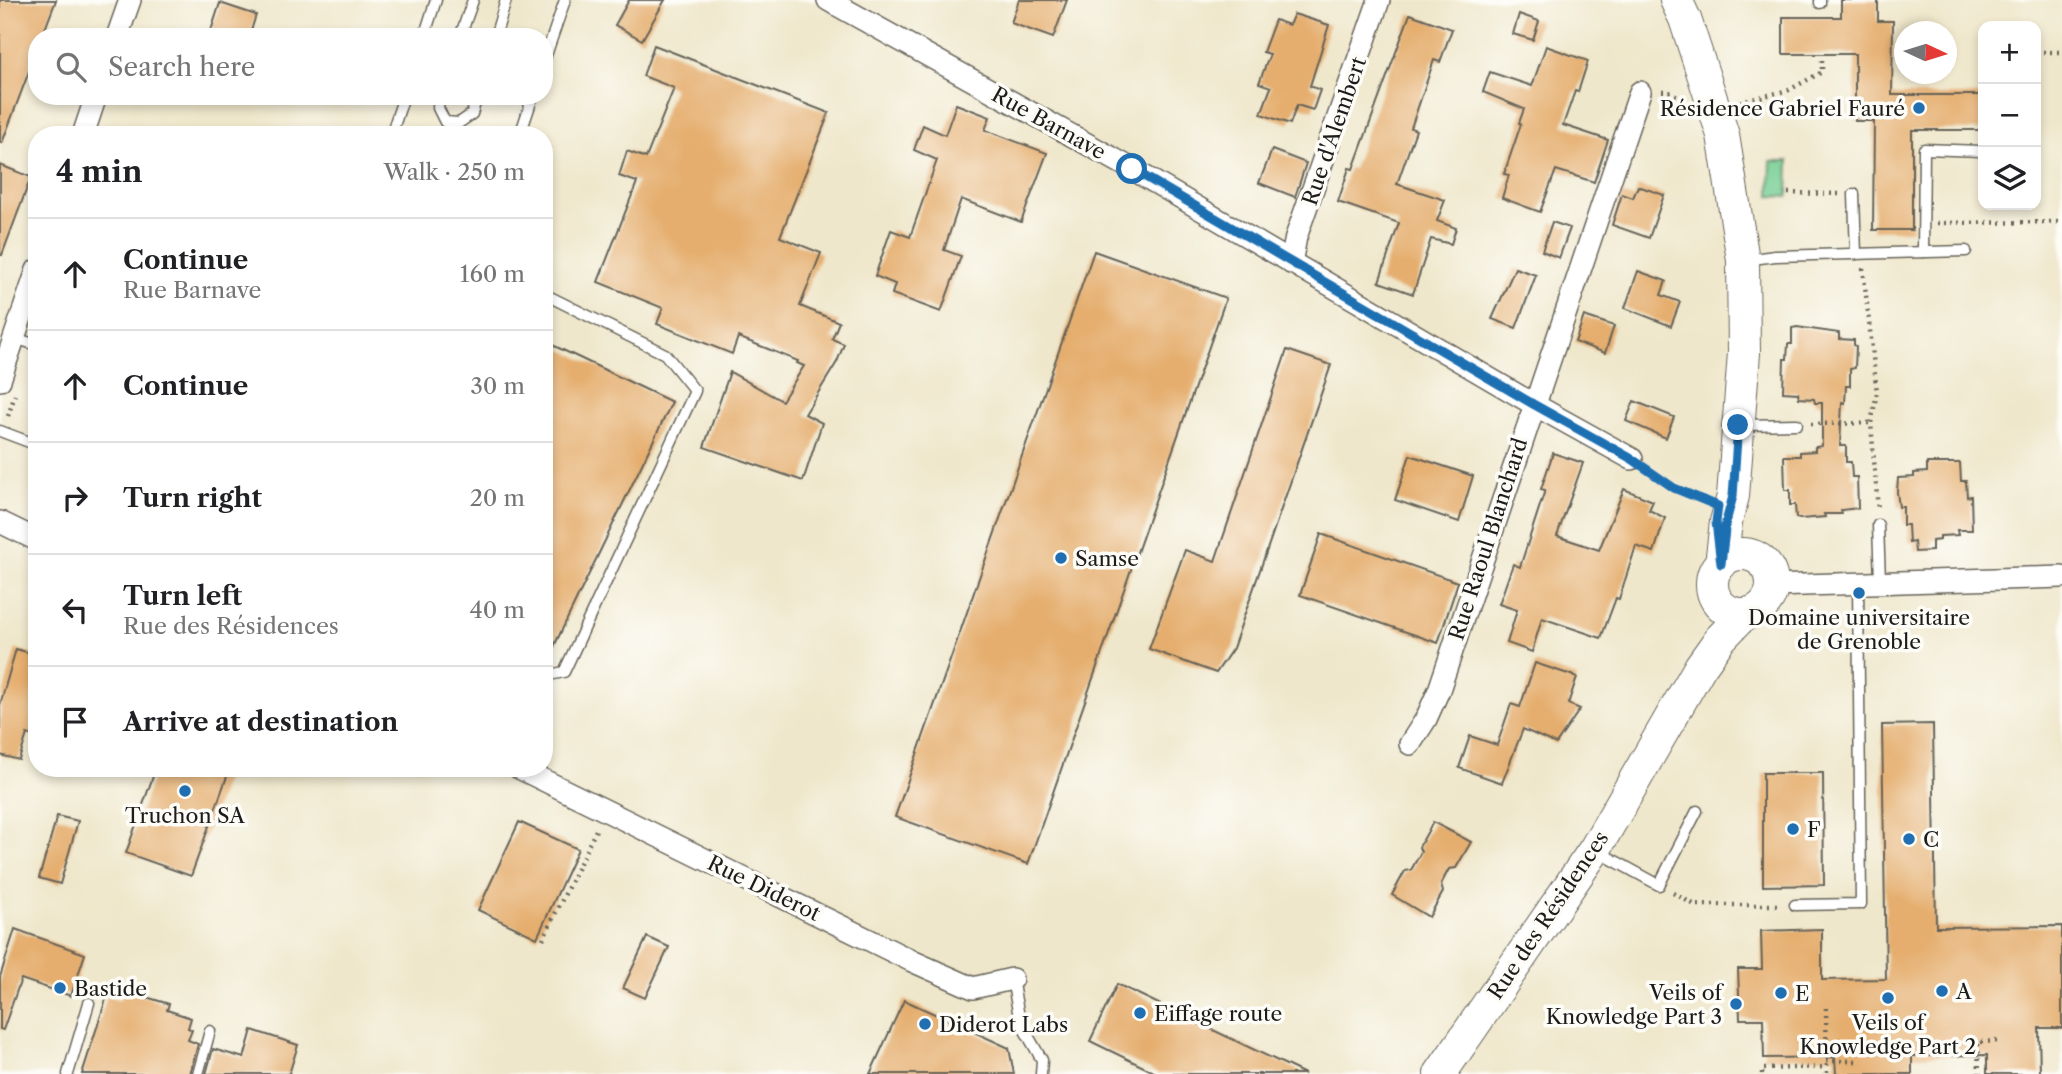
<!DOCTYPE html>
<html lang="en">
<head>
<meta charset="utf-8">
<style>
	:root { --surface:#fff; --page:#f2f2f2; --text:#202124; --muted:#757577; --line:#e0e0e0 }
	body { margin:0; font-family:"Libre Caslon Text",serif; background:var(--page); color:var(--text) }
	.controls { position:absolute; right:21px; top:21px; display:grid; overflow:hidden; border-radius:14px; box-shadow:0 4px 10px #0003 }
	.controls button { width:63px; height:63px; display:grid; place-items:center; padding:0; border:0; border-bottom:2px solid var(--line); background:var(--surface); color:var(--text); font:35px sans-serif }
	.compass { position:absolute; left:1894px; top:21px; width:63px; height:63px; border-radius:50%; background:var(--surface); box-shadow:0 4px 10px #0003; rotate:94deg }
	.stop { position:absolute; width:21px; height:21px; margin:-16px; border:5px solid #1f6fb2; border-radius:50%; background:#fff }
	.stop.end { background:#1f6fb2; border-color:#fff; box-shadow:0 2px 7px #0008 }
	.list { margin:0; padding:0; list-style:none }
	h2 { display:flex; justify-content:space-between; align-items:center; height:91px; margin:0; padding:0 28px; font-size:30px }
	h2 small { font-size:23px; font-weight:400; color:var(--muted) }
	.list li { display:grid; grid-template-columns:46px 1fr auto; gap:21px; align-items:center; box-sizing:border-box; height:112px; padding:0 28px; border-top:2px solid var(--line) }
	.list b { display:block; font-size:26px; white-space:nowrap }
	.list p { margin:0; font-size:23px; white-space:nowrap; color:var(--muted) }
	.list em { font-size:23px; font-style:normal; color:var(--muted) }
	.icon { flex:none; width:38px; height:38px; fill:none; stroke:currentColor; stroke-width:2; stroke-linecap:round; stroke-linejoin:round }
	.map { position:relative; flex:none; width:2062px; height:1074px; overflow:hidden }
	.search { position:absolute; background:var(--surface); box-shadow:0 4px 10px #0003; left:28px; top:28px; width:525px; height:77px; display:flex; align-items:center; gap:18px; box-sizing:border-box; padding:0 24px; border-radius:28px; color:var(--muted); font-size:26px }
	.panel { position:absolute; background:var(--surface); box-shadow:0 4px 10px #0003; left:28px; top:126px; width:525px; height:651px; border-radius:28px }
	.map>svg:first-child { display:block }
	.green { fill:#76ce93; stroke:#497558; stroke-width:2 }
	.building { fill:#e5ae6e }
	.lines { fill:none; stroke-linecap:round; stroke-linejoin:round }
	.lane-casing { stroke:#666359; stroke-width:13 }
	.street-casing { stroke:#666359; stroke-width:24 }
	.secondary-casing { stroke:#666359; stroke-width:34 }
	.path { stroke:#666359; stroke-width:4.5; stroke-dasharray:2 5; stroke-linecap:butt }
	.lane { stroke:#fff; stroke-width:10 }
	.street { stroke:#fff; stroke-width:21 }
	.secondary { stroke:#fff; stroke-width:32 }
	.route { stroke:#1f6fb2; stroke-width:9 }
	.poi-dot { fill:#1f6fb2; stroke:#fdfcf7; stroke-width:2.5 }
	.labels { text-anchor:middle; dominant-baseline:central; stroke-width:7; stroke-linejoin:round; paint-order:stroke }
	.poi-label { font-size:21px; fill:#1c1c1c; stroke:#fdfcf7; text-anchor:start }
	.street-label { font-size:21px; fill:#1c1c1c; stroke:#fdfcf7 }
</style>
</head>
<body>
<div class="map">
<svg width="2062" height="1074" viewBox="0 0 2062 1074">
	<rect width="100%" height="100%" fill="#fdfcf7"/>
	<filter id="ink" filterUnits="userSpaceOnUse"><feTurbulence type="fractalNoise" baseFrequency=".0143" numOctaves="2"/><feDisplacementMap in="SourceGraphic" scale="14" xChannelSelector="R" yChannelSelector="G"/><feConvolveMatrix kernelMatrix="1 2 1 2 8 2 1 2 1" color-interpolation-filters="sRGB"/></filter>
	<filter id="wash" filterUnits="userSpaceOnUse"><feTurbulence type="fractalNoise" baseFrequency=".00686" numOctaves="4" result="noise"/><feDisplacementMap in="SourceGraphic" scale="28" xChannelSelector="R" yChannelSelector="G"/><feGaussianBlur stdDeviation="1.57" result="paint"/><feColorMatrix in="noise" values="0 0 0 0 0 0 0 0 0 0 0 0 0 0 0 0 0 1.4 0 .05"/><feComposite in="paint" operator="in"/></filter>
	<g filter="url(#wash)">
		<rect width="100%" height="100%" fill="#efe7cb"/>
		<polygon class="green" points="1771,161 1789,161 1788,197 1770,196"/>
		<g id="blocks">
			<g class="building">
				<polygon points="0,0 56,0 42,37 37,37 37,50 2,143 0,143"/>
				<polygon points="629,0 665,0 642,40 615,25"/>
				<polygon points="1019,0 1067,0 1053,38 1011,23"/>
				<polygon points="1841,0 1878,0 1878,21 1893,21 1892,95 1983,95 1983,130 1912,130 1912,230 1873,230 1874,121 1855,121 1855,54 1783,54 1783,17 1841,17"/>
				<polygon points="220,3 256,15 249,37 209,37"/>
				<polygon points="1294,14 1329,25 1310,86 1320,90 1313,110 1297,105 1290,124 1261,114 1271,87 1259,83 1270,54 1263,52 1275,20 1289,25"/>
				<polygon points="1410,14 1452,29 1440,62 1434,60 1411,128 1416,130 1397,184 1445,200 1437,221 1456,228 1451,244 1431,239 1413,294 1379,282 1399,223 1338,202 1349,168 1353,169"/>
				<polygon points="1519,14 1539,21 1533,40 1513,34"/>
				<polygon points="654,45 829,113 780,237 821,253 800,306 839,322 832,339 844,344 837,362 805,414 822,423 803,481 704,447 730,372 782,401 804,366 797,363 798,361 738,337 732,354 657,324 663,308 598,282 637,182 619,176 627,151 646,158 674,88 643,76"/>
				<polygon points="1546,46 1588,61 1578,92 1575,91 1563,125 1608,140 1594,182 1556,170 1540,212 1502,198 1509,175 1504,174 1521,124 1519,123 1524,109 1483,92 1490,72 1532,86"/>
				<polygon points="956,104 990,117 985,130 1047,153 1021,222 961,199 944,250 961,256 941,312 892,294 895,284 875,276 891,230 910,237 937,160 914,150 923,125 945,135"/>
				<polygon points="1272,150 1306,163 1295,197 1259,183"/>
				<polygon points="0,165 31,177 2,255 0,255"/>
				<polygon points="1638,186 1664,195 1649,238 1612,225 1622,194 1633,198"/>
				<polygon points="1552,222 1570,228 1559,258 1542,251"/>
				<polygon points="1094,251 1226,298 1028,864 895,817"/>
				<polygon points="1515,268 1536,275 1516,328 1492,319"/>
				<polygon points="1638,271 1666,281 1661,295 1680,302 1671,326 1625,308"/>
				<polygon points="1584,316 1614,326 1605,353 1575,342"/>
				<polygon points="1797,327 1839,333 1839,339 1854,340 1854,345 1856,346 1855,368 1850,369 1850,386 1846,386 1845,403 1842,402 1840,446 1846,446 1846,462 1851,462 1852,477 1857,477 1858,508 1841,510 1842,514 1824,514 1825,517 1800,519 1796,518 1795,505 1790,505 1790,490 1785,490 1784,456 1800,456 1800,452 1815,451 1815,447 1822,446 1822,403 1815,403 1814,399 1799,398 1798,393 1783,392 1784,359 1787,359 1788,344 1792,344 1792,328"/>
				<polygon points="544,341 672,402 544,667"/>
				<polygon points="1287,350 1331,365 1233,648 1216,673 1149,649 1185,550 1215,561"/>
				<polygon points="1634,401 1674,417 1666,438 1626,421"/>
				<polygon points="1553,453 1583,463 1557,536 1599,550 1624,489 1653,501 1649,510 1665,518 1654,552 1636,546 1619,599 1616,598 1601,638 1542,618 1532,652 1507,643 1517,610 1499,604 1513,564 1520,567 1545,490 1541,489"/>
				<polygon points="1410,455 1473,476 1459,522 1395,500"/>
				<polygon points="1927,463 1960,463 1961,481 1966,481 1967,497 1971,496 1972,530 1957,530 1958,535 1940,536 1940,540 1932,541 1932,551 1915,552 1914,542 1909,543 1908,525 1903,525 1903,507 1899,507 1897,492 1898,478 1914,477 1914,473 1927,472"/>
				<polygon points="1321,534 1458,582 1438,643 1300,595"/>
				<polygon points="16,649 37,655 37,737 27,734 19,760 0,755 0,705"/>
				<polygon points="1535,663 1577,677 1568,704 1580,709 1556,744 1523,729 1502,783 1459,768 1470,736 1497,745 1511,704 1520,707"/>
				<polygon points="1933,724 1936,927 2062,926 2062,1028 2039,1028 2040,1074 1987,1074 1987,1055 1912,1056 1912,1074 1836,1074 1835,1057 1764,1058 1763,1019 1740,1019 1738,969 1762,969 1761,931 1822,929 1822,980 1886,979 1882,725"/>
				<polygon points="156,768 230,768 191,876 126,853"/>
				<polygon points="1763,773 1823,773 1824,885 1763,886"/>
				<polygon points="57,816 78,821 60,884 39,878"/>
				<polygon points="519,822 578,849 537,938 478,910"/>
				<polygon points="1433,822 1471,842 1456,868 1449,869 1441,884 1443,892 1429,917 1392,895 1405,871 1411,870 1421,852 1419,847"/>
				<polygon points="15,929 85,954 71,996 21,979 3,1030 0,1029 0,977"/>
				<polygon points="647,937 669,947 645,998 623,988"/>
				<polygon points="1117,984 1305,1074 1158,1074 1090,1041"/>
				<polygon points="123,990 169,1004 167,1010 191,1018 188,1028 192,1030 188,1040 198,1044 190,1074 82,1074 107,996 120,1000"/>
				<polygon points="904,1000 1009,1048 1014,1074 870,1074"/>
				<polygon points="252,1030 298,1045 289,1074 206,1074 213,1049 244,1058"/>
			</g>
		</g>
	</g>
	<g filter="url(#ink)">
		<use href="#blocks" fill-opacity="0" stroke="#666359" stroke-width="2"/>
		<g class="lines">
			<g class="lane-casing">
				<g id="lane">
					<polyline points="1820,0 1820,3"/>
					<polyline points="424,37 436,0"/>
					<polyline points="460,37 473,0"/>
					<polyline points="495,37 506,0"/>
					<polyline points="544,61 565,0"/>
					<polyline points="439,96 438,108 445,122 459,123 472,114 477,96"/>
					<polyline points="391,135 404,96"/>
					<polyline points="520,135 533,96"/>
					<polyline points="1854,194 1856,254"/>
					<polyline points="1923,252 1924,149 1981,151"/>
					<polyline points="1745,260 1775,256 1966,251"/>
					<polyline points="544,294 665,354 695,391 564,672 544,676"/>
					<polyline points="14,338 37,345"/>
					<polyline points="1741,425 1797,424"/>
					<polyline points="0,431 37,445"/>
					<polyline points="1878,525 1880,581"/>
					<polyline points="1597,851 1659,885 1697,811"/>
					<polyline points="1795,905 1861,904 1858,581"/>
					<polyline points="1012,979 1020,1022 1042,1060 1041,1074"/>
					<polyline points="68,1074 89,1003"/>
					<polyline points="198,1074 210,1031"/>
				</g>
			</g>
			<g class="street-casing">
				<g id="street">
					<polyline points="828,0 1132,169 1533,404 1632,459"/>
					<polyline points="117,37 130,0"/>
					<polyline points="83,135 96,96"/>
					<polyline points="1291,263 1296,237 1379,0"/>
					<polyline points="0,380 37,270"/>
					<polyline points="0,522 37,540"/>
					<polyline points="1772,586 2062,577"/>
					<polyline points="1410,744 1426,719 1439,690 1640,92"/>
					<polyline points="519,768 912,961 973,988 1012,979"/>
				</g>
			</g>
			<g class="secondary-casing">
				<g id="secondary">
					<polyline points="1676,0 1685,19 1723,135 1743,260 1744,353 1733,496 1726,522 1721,564"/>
					<circle cx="1742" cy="584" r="30"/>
					<polyline points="1440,1074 1595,849 1700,667 1720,639 1744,614"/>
				</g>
			</g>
			<g class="path">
				<polyline points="1981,52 1983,52"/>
				<polyline points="2036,52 2062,52"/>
				<polyline points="1662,91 1668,91 1682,100"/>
				<polyline points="1740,102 1789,90 1822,72 1822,54"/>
				<polyline points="1788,193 1840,194"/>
				<polyline points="1937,223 2062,222"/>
				<polyline points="1863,268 1877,393 1871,423 1878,510"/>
				<polyline points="8,416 15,395"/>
				<polyline points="1811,424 1871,423"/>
				<polyline points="1648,470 1673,488 1705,500"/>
				<polyline points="1673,893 1695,905 1780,905"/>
				<polyline points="543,939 596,830"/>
				<polyline points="1826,1008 1827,1074"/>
				<polyline points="1826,1061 1858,1061"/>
				<polyline points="1762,1074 1762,1069 1826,1067"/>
				<polyline points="1979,1074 1978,1042 1999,1041"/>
			</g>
			<use href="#lane" class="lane"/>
			<use href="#street" class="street"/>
			<use href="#secondary" class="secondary"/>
		</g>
	</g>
	<g class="lines" filter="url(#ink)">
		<polyline class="route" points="1132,169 1533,404 1632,459 1674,488 1718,506 1716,522 1721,564 1726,522 1733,496 1738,425"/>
	</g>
	<g class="poi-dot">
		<circle cx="1919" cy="108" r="7"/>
		<circle cx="1061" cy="558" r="7"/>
		<circle cx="1859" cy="593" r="7"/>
		<circle cx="185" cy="791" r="7"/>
		<circle cx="1793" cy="829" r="7"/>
		<circle cx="1909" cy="839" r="7"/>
		<circle cx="60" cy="988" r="7"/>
		<circle cx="1942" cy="991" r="7"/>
		<circle cx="1781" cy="993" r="7"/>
		<circle cx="1888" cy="998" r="7"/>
		<circle cx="1736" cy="1004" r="7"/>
		<circle cx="1140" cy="1013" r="7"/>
		<circle cx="925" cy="1024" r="7"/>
	</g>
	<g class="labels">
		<g class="poi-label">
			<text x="1905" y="108" text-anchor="end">Résidence Gabriel Fauré</text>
			<text x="1075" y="558">Samse</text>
			<text x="1859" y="617" text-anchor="middle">Domaine universitaire<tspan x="1859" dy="24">de Grenoble</tspan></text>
			<text x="185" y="815" text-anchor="middle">Truchon SA</text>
			<text x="1807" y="829">F</text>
			<text x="1923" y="839">C</text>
			<text x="74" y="988">Bastide</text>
			<text x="1956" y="991">A</text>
			<text x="1722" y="992" text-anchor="end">Veils of<tspan x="1722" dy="24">Knowledge Part 3</tspan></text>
			<text x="1795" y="993">E</text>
			<text x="1154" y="1013">Eiffage route</text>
			<text x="1888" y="1022" text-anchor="middle">Veils of<tspan x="1888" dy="24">Knowledge Part 2</tspan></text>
			<text x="939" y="1024">Diderot Labs</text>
		</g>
		<g class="street-label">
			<text transform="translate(1049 123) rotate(29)">Rue Barnave</text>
			<text transform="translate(1334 131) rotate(-71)">Rue d'Alembert</text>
			<text transform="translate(1488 539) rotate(-72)">Rue Raoul Blanchard</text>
			<text transform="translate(764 888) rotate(26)">Rue Diderot</text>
			<text transform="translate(1548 915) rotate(-56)">Rue des Résidences</text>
		</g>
	</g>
</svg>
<div class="controls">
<button>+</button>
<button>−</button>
<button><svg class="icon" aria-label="layers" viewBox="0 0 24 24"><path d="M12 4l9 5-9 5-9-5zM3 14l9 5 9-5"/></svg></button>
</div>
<svg class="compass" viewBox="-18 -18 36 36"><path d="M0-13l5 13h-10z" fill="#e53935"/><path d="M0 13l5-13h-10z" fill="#757577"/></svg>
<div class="stop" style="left:1132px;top:169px"></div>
<div class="stop end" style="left:1738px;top:425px"></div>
<div class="search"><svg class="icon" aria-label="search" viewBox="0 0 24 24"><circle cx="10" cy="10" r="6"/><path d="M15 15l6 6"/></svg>Search here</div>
<section class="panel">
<h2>4 min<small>Walk · 250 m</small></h2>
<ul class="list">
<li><svg class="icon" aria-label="ahead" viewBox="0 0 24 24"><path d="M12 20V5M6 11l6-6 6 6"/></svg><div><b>Continue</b><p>Rue Barnave</p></div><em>160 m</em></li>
<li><svg class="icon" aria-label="ahead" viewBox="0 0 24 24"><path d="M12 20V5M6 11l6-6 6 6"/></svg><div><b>Continue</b></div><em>30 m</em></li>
<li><svg class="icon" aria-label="right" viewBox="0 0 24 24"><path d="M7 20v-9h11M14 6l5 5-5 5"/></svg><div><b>Turn right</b></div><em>20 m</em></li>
<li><svg class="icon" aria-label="left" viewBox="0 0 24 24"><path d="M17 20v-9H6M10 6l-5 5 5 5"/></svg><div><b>Turn left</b><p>Rue des Résidences</p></div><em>40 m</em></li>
<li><svg class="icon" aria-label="arrive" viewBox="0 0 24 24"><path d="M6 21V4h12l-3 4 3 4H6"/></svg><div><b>Arrive at destination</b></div></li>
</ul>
</section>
</div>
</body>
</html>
